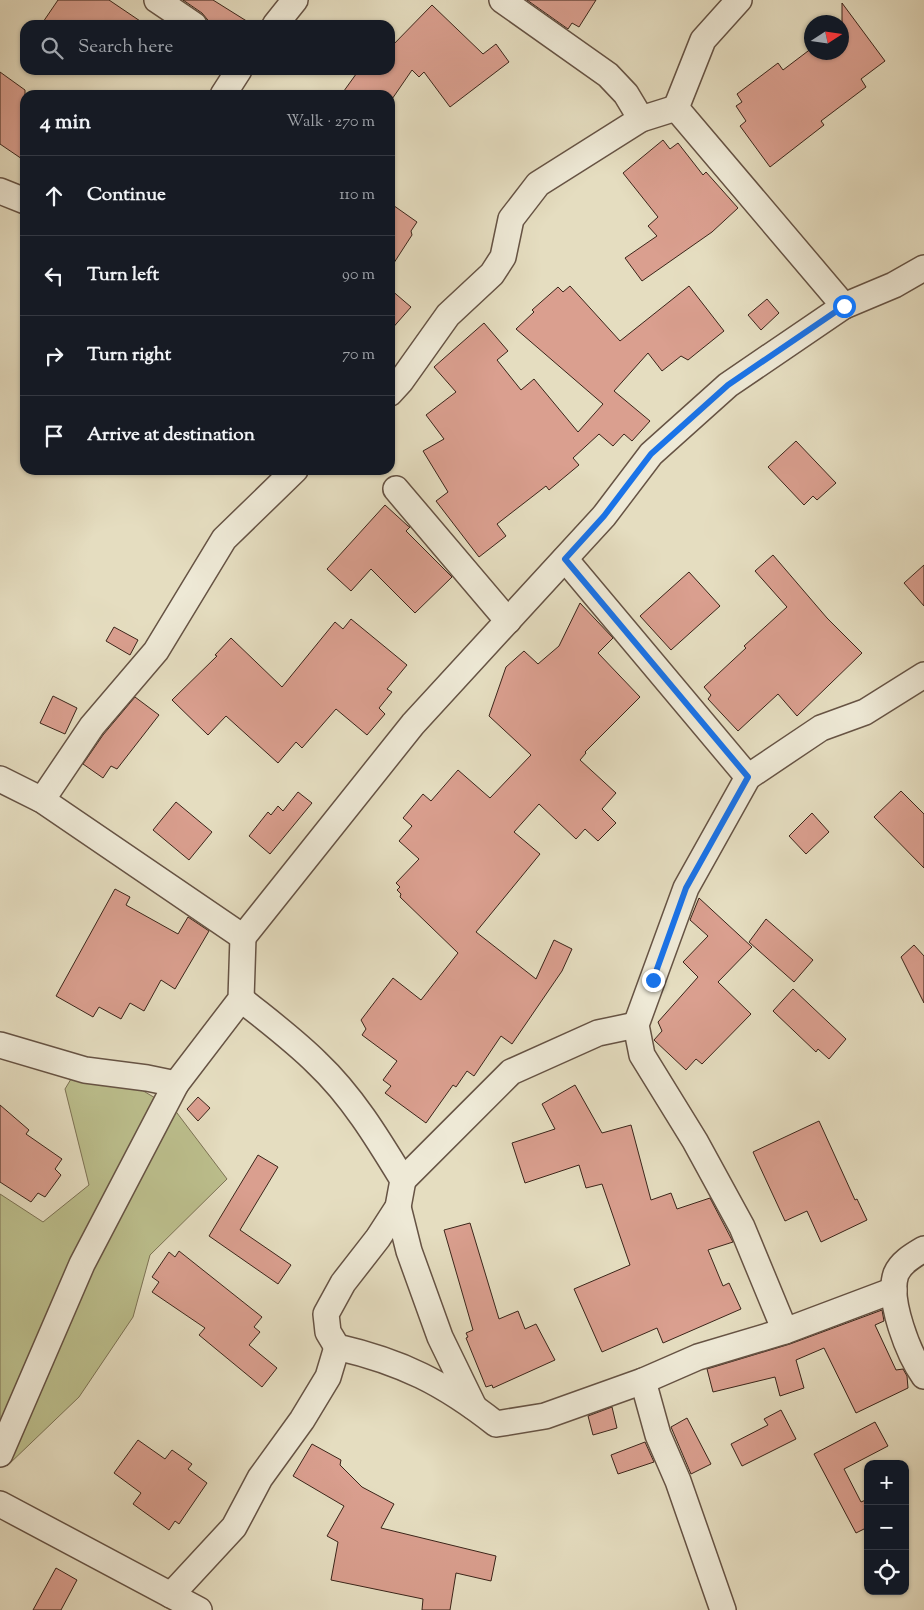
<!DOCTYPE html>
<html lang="en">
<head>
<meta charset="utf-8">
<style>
	:root { --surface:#171b24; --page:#242831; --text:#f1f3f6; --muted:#9ea1a6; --line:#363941 }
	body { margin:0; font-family:"Sorts Mill Goudy",serif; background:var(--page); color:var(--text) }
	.controls { position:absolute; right:15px; bottom:15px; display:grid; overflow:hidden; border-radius:10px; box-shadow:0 1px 4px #0004 }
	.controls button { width:45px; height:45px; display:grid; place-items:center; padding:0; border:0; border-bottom:1px solid var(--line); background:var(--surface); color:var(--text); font:25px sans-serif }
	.compass { position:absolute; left:804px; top:15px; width:45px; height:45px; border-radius:50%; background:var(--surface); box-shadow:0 1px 4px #0004; rotate:78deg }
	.stop { position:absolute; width:15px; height:15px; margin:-11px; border:4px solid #1a73e8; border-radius:50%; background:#fff }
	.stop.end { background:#1a73e8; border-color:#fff; box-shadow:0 1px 5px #0008 }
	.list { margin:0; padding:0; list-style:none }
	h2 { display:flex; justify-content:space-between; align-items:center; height:65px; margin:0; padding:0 20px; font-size:21px }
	h2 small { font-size:16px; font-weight:400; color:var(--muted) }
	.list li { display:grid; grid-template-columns:32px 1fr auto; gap:15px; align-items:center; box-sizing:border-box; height:80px; padding:0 20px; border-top:1px solid var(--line) }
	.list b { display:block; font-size:19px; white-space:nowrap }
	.list em { font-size:16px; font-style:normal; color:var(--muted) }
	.icon { flex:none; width:28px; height:28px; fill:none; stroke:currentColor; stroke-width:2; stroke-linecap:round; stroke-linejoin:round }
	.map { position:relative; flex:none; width:924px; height:1610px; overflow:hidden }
	.search { position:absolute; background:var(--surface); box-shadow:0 1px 4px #0004; left:20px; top:20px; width:375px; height:55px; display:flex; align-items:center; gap:12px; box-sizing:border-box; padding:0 18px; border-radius:15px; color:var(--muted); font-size:19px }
	.panel { position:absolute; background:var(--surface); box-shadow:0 1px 4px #0004; left:20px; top:90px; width:375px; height:385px; border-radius:15px }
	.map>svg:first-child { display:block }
	.green { fill:#bcbf8d; stroke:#7c7254 }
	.building { fill:#da9f8f; stroke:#3b251a }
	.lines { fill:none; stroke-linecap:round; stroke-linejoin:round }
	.street-casing { stroke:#665344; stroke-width:28 }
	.street { stroke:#eee9d6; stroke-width:25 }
	.route { stroke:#1a73e8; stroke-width:6 }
</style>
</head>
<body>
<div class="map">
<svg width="924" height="1610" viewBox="0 0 924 1610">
	<rect width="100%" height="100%" fill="#e5ddc0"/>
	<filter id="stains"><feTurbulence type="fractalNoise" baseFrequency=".004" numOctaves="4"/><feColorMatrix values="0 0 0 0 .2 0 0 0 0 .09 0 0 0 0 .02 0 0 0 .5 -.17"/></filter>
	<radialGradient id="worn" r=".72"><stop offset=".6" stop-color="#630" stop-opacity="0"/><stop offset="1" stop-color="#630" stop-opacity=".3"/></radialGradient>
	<polygon class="green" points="74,1074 128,1082 174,1109 227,1179 150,1255 133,1317 79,1397 7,1466 0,1456 0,1194 43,1222 89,1185 65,1089"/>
	<g class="building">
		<polygon points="58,0 109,0 146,25 41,25"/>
		<polygon points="183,0 213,0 253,25 212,25 202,13"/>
		<polygon points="527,0 596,0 579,27 572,23 568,29"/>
		<polygon points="842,3 885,61 861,79 866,87 821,121 824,125 770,167 740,126 746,121 736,106 742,102 737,94 778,63 783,70 812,48 812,52 842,52"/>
		<polygon points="432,5 483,54 496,44 509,62 450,107 424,72 419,77 412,70 390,102 390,95 341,95 359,70 390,70 390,48"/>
		<polygon points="0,72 25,90 25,161 0,144"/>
		<polygon points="663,140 670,149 678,143 703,175 706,172 738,208 712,232 642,281 625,258 657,236 648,226 658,217 623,173"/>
		<polygon points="390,203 417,222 411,231 412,235 390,269"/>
		<polygon points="570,286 620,341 689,286 724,331 688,360 681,356 662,371 648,353 614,391 650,421 632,441 624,434 613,446 599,434 573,458 579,465 549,490 546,486 497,524 506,536 479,557 436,501 448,492 423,451 444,439 426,415 456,392 434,367 484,323 508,351 497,360 521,390 534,379 578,432 603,404 516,329 534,312 532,310 558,287 563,292"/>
		<polygon points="390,289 411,307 390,331"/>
		<polygon points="767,299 779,313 761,330 748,315"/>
		<polygon points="796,441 836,483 817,500 813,496 804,505 768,467"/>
		<polygon points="385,505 408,526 410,527 406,531 452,577 415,613 371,569 351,591 327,569"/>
		<polygon points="773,555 827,618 862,653 797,716 778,694 738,731 708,699 711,695 704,687 746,648 744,646 787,607 755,571"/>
		<polygon points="924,565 924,606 904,583"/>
		<polygon points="689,572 720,606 671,650 640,616"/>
		<polygon points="580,603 613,638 598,653 640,697 585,752 586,753 580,760 616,793 602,809 616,823 598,841 585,829 576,839 539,804 514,832 540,854 476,932 536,979 554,940 572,949 562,971 512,1044 501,1036 474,1076 467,1071 456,1087 453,1085 426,1123 385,1093 391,1086 383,1080 397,1061 362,1035 366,1029 361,1020 393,978 421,1000 458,953 400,897 401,894 397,890 400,887 396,883 419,859 399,841 412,826 403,818 423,794 431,801 458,770 490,798 531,755 489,716 506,667 524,651 538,664 559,646"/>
		<polygon points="351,619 407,665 387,689 392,692 379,708 385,714 367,735 336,709 302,748 296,742 278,763 226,716 208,735 172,700 217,656 215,655 231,638 282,687 335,622 343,629"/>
		<polygon points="114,627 138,640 130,655 106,641"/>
		<polygon points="53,696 77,708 65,734 40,723"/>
		<polygon points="135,697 159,715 117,769 111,766 103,778 83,764 103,735"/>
		<polygon points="901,791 924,814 924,868 874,817"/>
		<polygon points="298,792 312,803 270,854 249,836 268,812 271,815 278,806 283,811"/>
		<polygon points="176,802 212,832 189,860 153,830"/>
		<polygon points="812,813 829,832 806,854 789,836"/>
		<polygon points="115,889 130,897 126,905 178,934 188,917 209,931 175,989 161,980 144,1011 130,1003 121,1019 99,1007 93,1017 56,996"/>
		<polygon points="699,898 752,947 718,982 751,1014 702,1064 696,1059 686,1070 654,1040 662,1031 658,1022 698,977 683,962 708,936 690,920"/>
		<polygon points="766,919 813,960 794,982 749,942"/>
		<polygon points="914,945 924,956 924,1003 901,957"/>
		<polygon points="793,989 846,1039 829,1059 818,1049 816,1052 773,1011"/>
		<polygon points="575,1085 602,1133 631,1125 651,1200 671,1193 677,1209 710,1198 733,1242 708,1250 723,1286 729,1283 741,1309 663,1343 657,1328 602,1352 574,1289 630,1265 602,1184 586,1188 579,1165 525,1183 512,1143 555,1129 542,1104"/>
		<polygon points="198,1097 210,1108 198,1121 187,1109"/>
		<polygon points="0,1105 29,1130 26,1134 62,1159 55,1169 61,1175 45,1197 38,1193 31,1202 0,1182"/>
		<polygon points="819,1121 855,1200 857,1199 867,1220 821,1242 807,1211 785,1221 753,1152"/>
		<polygon points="258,1155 278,1167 240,1230 291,1265 278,1284 209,1236"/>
		<polygon points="470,1223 499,1319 518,1311 525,1329 536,1324 555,1360 493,1388 492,1385 486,1387 466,1338 468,1337 466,1333 473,1330 444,1230"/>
		<polygon points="179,1251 262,1317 254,1327 260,1332 249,1345 277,1368 262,1387 199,1335 205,1328 152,1292 159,1282 152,1277 169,1252 175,1257"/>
		<polygon points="882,1310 884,1321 875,1325 896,1370 903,1369 907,1376 908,1388 856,1413 824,1348 796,1360 804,1388 780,1396 775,1377 713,1392 707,1369 790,1344"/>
		<polygon points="612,1407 617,1428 593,1435 588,1416"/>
		<polygon points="781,1410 796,1439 742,1466 731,1444 768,1425 764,1419"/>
		<polygon points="687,1418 711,1464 691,1474 671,1427"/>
		<polygon points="875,1422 888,1446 844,1469 861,1502 868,1499 868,1527 856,1533 814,1454"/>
		<polygon points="138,1440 165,1459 172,1450 192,1464 188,1469 207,1483 179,1524 175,1521 169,1530 133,1504 141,1493 114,1473"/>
		<polygon points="645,1442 654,1462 618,1474 611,1455"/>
		<polygon points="312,1444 341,1460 340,1465 362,1487 394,1504 381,1528 496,1556 491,1581 456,1573 450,1610 422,1610 423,1599 331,1580 338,1542 327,1536 344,1506 293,1476"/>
		<polygon points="56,1568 77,1580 61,1610 33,1610"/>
	</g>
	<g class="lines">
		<g class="street-casing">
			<g id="street">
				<polyline points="157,0 194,25"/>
				<polyline points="502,0 608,75 626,94 641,119"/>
				<polyline points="275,25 295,0"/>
				<polyline points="223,95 239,70"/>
				<polyline points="676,108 844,306"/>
				<polyline points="676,108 703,40 739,0"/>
				<polyline points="0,191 25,201"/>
				<polyline points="390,393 401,381 448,315 492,274 503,257 511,219 538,184 641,119 676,108"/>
				<polyline points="396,489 508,621"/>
				<polyline points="565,559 748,777"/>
				<polyline points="0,779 42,800 243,937 413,724 604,516 651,454 728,385 844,306 894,285 924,268"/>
				<polyline points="42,800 92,726 156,651 224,539 295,470"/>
				<path d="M 241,999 C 267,1020 294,1040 317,1063 C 352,1096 378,1139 403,1180 L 398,1207 L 378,1238 L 343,1283 L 326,1314 L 328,1332 L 337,1347 C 402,1362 444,1383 496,1424 L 545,1416 L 643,1381"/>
				<polyline points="0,1045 85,1070 147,1078 176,1084"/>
				<polyline points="403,1180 511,1072 598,1033 636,1025"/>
				<polyline points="398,1207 409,1251 440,1337 474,1407"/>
				<path d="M 924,1249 C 914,1255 901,1262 896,1274 C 887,1300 909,1355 924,1376"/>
				<polyline points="785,1331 742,1227 695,1141 642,1055 636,1025 686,888 748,777 821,728 865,712 924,675"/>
				<polyline points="0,1454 82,1264 176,1084 241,999 243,937"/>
				<polyline points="0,1504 199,1610"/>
				<polyline points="171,1595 234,1527 260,1478 302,1420 328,1377 337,1347"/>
				<polyline points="723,1610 678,1481 658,1435 643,1381 698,1357 785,1331 894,1290"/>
			</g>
		</g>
		<use href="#street" class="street"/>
	</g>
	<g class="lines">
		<polyline class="route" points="653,980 686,888 748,777 565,559 604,516 651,454 728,385 844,306"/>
	</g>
	<rect width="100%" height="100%" filter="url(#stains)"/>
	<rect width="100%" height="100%" fill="url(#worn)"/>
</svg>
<div class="controls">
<button>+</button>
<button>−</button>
<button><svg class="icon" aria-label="locate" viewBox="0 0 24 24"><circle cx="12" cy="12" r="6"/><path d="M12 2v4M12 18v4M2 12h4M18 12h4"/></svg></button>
</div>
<svg class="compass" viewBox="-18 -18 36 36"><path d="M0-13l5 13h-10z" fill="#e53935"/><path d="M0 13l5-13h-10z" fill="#9ea1a6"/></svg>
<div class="stop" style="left:844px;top:306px"></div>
<div class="stop end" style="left:653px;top:980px"></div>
<div class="search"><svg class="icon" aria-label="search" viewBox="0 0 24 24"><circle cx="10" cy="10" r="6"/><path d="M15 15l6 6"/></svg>Search here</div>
<section class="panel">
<h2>4 min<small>Walk · 270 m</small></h2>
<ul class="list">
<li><svg class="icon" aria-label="ahead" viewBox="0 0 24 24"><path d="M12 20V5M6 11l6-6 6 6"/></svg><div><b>Continue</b></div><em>110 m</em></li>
<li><svg class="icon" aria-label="left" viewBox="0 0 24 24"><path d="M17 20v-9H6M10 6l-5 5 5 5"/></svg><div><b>Turn left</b></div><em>90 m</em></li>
<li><svg class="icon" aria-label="right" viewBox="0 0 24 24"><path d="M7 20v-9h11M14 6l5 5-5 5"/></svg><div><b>Turn right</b></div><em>70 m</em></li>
<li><svg class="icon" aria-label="arrive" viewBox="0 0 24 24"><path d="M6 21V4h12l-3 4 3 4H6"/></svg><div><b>Arrive at destination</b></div></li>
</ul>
</section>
</div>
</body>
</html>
